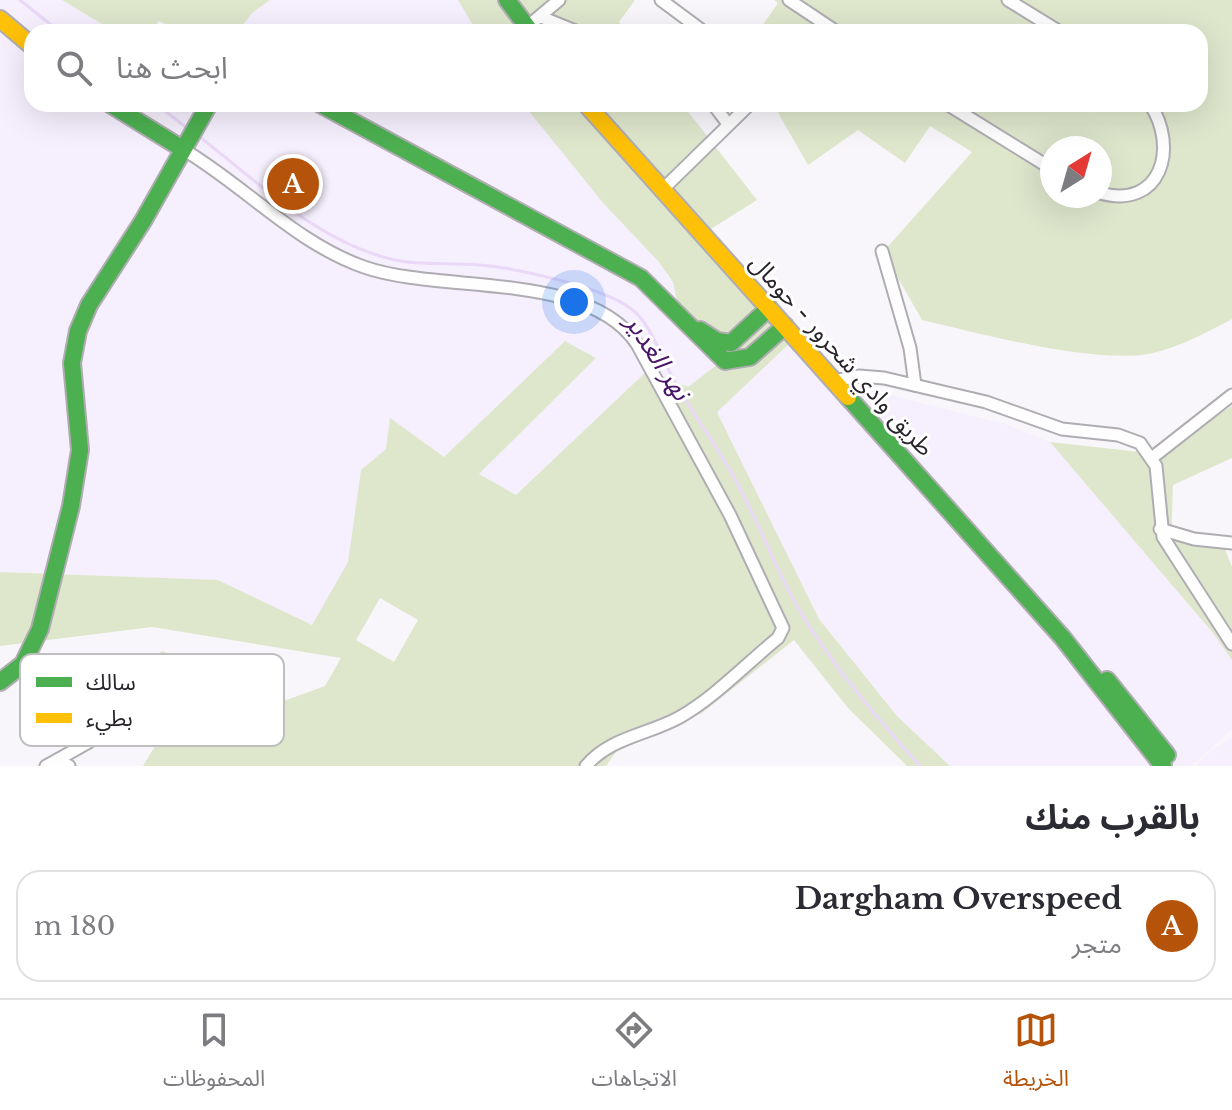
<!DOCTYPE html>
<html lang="ar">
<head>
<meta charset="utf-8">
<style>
	:root { --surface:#fff; --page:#f2f2f3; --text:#2b2b33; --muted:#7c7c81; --line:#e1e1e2; --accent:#b45309 }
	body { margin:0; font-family:"Libre Baskerville","Noto Sans Arabic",serif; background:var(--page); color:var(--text); direction:rtl }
	.compass { position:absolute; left:1040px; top:136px; width:72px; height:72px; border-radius:50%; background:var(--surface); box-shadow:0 8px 32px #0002; rotate:37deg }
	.you { position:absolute; left:574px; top:302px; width:28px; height:28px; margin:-20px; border:6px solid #fff; border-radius:50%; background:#1a73e8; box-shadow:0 0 0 12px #1a73e833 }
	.badge { display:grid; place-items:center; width:52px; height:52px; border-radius:50%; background:var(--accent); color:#fff; font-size:26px; font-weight:700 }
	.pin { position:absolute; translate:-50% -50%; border:4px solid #fff; box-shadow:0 2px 8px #0006 }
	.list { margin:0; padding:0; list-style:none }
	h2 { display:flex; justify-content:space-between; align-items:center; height:104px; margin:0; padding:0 32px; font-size:34px }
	h2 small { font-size:26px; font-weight:400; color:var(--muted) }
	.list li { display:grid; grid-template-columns:52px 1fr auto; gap:24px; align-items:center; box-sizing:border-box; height:112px; margin:0 16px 16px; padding:0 16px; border:2px solid var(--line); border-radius:24px }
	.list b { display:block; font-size:30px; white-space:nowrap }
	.list p { margin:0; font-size:26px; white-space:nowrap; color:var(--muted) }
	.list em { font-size:26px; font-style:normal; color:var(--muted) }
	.icon { flex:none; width:44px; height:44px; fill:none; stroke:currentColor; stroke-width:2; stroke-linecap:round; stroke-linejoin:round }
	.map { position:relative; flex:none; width:1232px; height:766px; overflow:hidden; direction:ltr }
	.search { position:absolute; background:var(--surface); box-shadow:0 8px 32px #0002; left:24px; right:24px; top:24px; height:88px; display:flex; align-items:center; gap:20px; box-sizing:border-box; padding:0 28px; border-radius:24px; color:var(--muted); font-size:30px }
	.sheet { height:232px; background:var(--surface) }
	nav { display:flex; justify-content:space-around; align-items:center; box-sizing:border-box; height:112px; border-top:2px solid var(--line); background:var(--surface); font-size:22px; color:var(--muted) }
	nav a { display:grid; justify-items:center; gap:4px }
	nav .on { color:var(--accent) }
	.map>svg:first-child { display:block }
	.built { fill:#f6effd }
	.green { fill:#dee7cc; fill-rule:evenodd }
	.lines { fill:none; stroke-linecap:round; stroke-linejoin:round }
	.stream { stroke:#e9d8f7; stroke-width:3 }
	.street-casing { stroke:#afadb2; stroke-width:15 }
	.fast-casing { stroke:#afadb2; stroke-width:20 }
	.slow-casing { stroke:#afadb2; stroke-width:20 }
	.street { stroke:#fefefe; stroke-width:11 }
	.fast { stroke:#4caf50; stroke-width:16 }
	.slow { stroke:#ffc107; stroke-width:16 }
	.labels { text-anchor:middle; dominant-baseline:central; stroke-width:6; stroke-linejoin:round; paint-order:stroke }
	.street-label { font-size:24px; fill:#28242b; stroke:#fff }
	.water-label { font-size:26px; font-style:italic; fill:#481467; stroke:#fff }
	.key { fill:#fff; stroke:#bebdbf; stroke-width:2 }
	.key-label { font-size:22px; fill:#28242b }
</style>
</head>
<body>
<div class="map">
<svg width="1232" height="766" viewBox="0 0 1232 766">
	<rect width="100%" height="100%" fill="#f8f6fa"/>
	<g class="built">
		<polygon points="0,0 62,0 115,32 32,32 32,104 525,104 604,204 658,261 673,282 677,301 728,357 688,387 648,370 516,495 478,475 596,358 565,341 444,457 386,449 361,470 348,562 312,626 218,580 0,572"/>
		<polygon points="270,0 458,0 477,32 239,32 252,13"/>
		<polygon points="791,342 822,378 1005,424 1050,442 1213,633 1232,660 1232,729 1192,766 950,766 897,716 819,619 717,411"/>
		<polygon points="1232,737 1232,766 1195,766 1215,748"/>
	</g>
	<g class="green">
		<polygon points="62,0 270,0 252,13 238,32 183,32 159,21 149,32 115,32"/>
		<polygon points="458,0 635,0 619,22 626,32 477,32"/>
		<path d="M 774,0 L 1232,0 L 1232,319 C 1206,333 1170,352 1141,355 C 1081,361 982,334 922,320 L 883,252 L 972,152 L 930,126 L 905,163 L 858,130 L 808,165 L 773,104 L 1200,104 L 1200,32 L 758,32 L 778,3 ZM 1052,148 L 1100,148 L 1100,196 L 1052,196 Z"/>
		<path d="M 682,104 L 757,200 L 706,232 L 791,342 L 717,412 L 819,619 L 897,716 L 950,766 L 907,766 L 848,708 L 794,640 L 702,713 L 616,752 L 606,766 L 143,766 L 166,728 L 114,711 L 100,674 L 147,662 L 162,651 L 212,671 L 231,694 L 270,706 L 325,686 L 341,658 L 152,627 L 0,646 L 0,572 L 218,580 L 312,625 L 348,562 L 361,470 L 386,449 L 390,418 L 444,457 L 565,341 L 596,358 L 479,474 L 516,495 L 648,370 L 688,387 L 727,357 L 677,301 L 673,282 L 658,261 L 604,204 L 524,105 ZM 380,598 L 418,620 L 394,662 L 356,640 Z"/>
		<polygon points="1232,406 1232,458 1173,485 1171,541 1222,542 1232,567 1232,660 1213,633 1050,442 1158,454"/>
	</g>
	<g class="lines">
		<g class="stream">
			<polyline points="20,0 60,32"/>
			<polyline points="156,104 187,128"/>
			<path d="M 197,135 C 258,181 317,243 395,260 C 422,266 452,262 480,265 C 516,268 602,287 630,308 C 651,322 661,358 674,380 C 693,415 718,447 737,483 C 759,523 775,568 798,608 C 832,665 876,717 920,766"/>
		</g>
		<g class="street-casing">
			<g id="street">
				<polyline points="661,0 704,32"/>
				<polyline points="789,0 837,32"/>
				<polyline points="1008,0 1060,32"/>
				<polyline points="541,17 578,32"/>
				<polyline points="527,27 559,0"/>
				<polyline points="713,104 728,124"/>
				<polyline points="947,104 1052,169"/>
				<path d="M 181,148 C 243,184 295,243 364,267 C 440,294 588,270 637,344 L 730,515 L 783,628 L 778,638 C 746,664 715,697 680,717 C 648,735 610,737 586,766"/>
				<polyline points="661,191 750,104"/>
				<path d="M 1100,193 C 1161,210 1179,148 1150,104"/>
				<polyline points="882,251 910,348 915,385"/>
				<polyline points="833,381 859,376 884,378 986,402 1062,429 1118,435 1140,443 1156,466 1163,537 1232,644"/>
				<polyline points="1153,457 1232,395"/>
				<polyline points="1160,529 1194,539 1232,543"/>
				<polyline points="57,760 89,742"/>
				<polyline points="46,766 57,760 69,766"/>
			</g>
		</g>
		<g class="fast-casing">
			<g id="fast">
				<polyline points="507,0 531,32"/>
				<polyline points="110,104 181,148"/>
				<polyline points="320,104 641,278 725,361 750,357 785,326"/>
				<polyline points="700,330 717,341 731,343 769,308"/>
				<polyline points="848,397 1062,637 1163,766"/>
				<polyline points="1107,680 1167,755"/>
				<polyline points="0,682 23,664 40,629 71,506 80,450 72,363 78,331 89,305 143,221 209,104"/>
			</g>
		</g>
		<g class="slow-casing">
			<g id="slow">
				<polyline points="0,19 32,46"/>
				<polyline points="586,104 848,397"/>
			</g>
		</g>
		<use href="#street" class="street"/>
		<use href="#fast" class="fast"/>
		<use href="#slow" class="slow"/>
	</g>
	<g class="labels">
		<g class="street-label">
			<text transform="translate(842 355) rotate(48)">طريق وادي شحرور - حومال</text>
		</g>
		<g class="water-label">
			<text transform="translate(658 357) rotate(57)">نهر الغدير</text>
		</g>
	</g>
	<rect x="20" y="654" width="264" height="92" rx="12" class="key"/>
	<rect x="36" y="677" width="36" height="10" fill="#4caf50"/>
	<rect x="36" y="713" width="36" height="10" fill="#ffc107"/>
	<g class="key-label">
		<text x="86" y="690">سالك</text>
		<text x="86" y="726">بطيء</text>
	</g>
</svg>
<svg class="compass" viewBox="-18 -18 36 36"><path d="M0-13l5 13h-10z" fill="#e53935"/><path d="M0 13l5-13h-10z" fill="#7c7c81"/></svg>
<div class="you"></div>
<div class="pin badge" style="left:293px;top:184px">A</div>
<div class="search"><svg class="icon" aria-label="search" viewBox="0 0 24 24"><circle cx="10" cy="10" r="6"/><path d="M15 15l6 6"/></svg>ابحث هنا</div>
</div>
<section class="sheet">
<h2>بالقرب منك<small></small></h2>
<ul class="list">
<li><span class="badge">A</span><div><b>Dargham Overspeed</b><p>متجر</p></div><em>180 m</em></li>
</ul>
</section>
<nav>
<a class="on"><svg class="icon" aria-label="map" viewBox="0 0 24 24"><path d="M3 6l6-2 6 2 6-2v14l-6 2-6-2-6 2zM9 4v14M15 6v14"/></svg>الخريطة</a>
<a><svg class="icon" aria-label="directions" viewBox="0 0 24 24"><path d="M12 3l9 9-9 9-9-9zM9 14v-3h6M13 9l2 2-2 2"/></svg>الاتجاهات</a>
<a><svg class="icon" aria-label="saved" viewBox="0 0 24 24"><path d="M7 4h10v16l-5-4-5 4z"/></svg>المحفوظات</a>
</nav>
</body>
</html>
